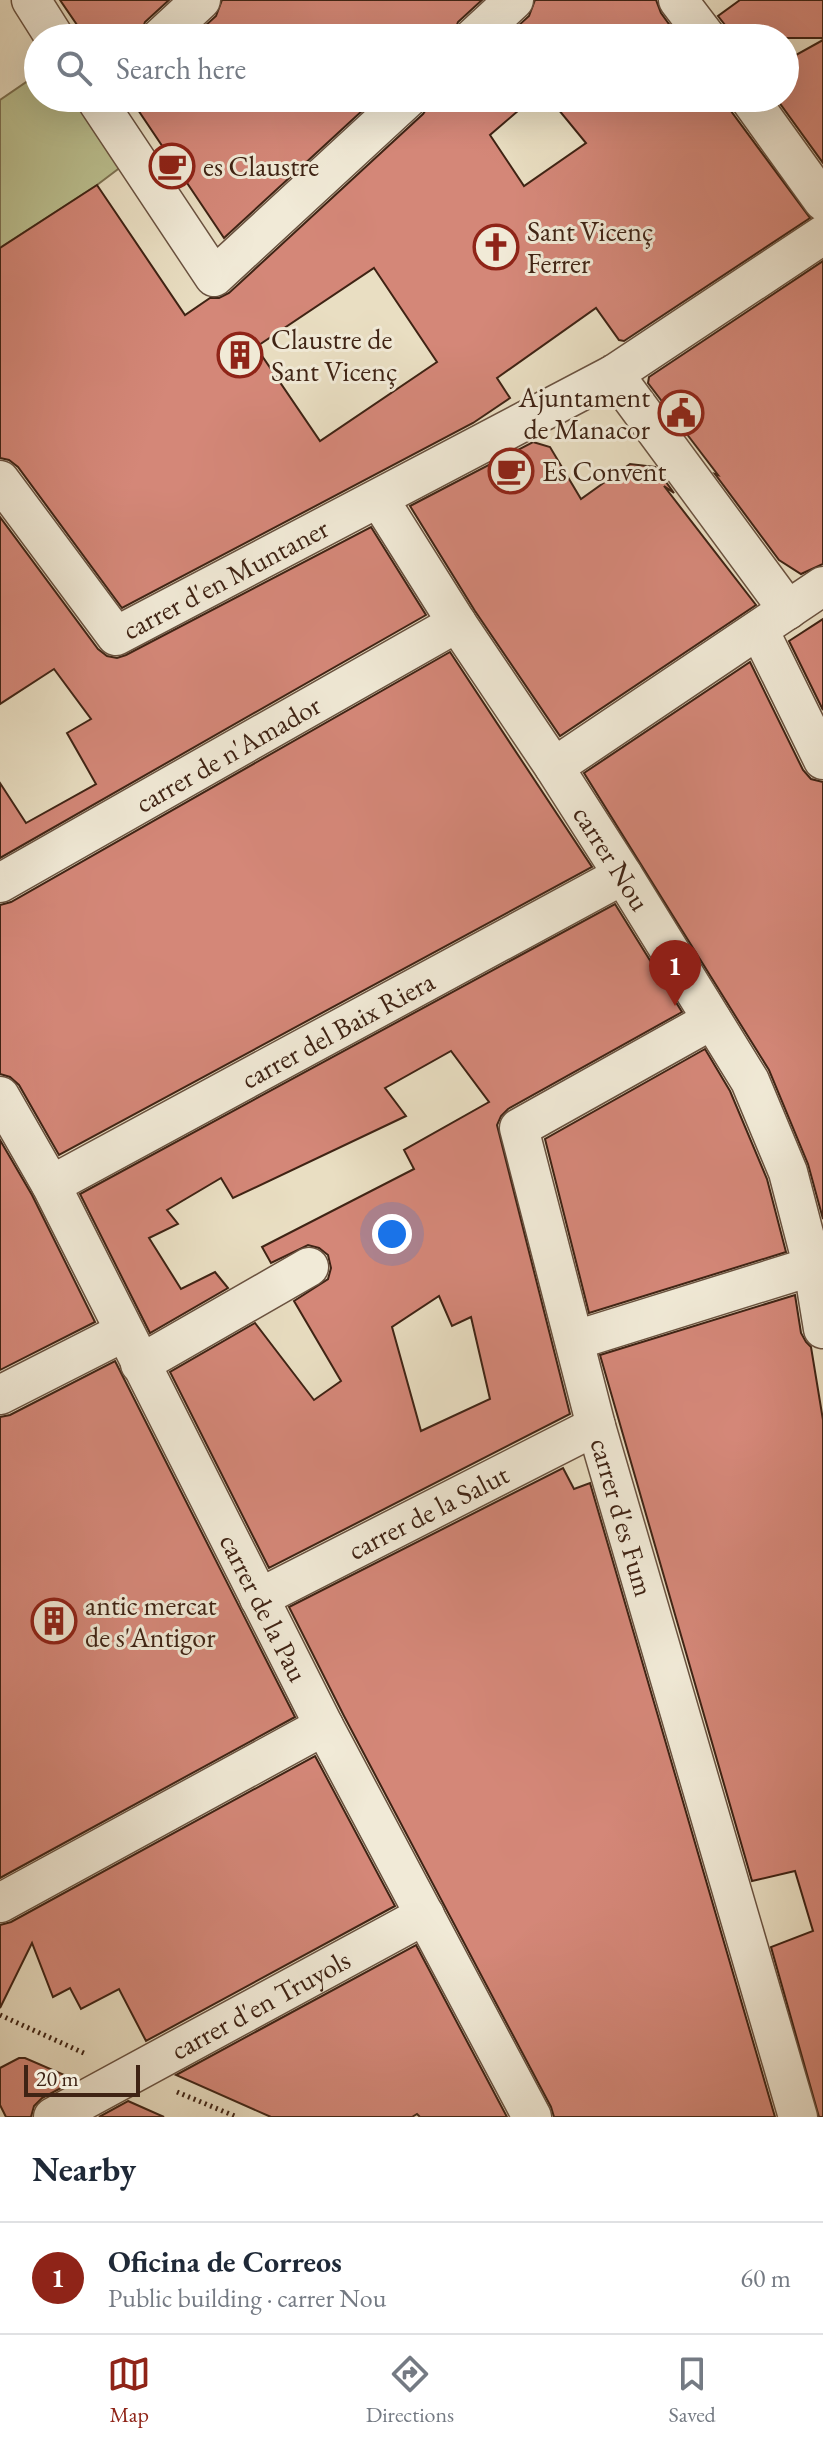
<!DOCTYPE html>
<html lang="en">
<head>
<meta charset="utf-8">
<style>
	:root { --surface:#fff; --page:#f6f6f7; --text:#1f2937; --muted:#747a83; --line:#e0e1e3; --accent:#8f2418 }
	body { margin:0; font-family:"EB Garamond",serif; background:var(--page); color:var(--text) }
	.scale { position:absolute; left:24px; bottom:20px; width:116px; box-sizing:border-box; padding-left:8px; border:4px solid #3f2314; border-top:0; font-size:22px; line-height:28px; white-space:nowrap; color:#3f2314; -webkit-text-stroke:6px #f1ead7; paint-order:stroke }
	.you { position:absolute; left:392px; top:1234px; width:28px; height:28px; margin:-20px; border:6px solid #fff; border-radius:50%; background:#1a73e8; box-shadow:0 0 0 12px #1a73e833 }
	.badge { display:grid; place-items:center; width:52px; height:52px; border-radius:50%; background:var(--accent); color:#fff; font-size:26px; font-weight:700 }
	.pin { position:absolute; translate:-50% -66px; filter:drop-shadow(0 2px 4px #0008) }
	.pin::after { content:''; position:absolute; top:42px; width:28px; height:24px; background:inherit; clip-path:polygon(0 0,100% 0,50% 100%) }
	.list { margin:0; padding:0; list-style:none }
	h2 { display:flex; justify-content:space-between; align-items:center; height:104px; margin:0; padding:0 32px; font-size:34px }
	h2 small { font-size:26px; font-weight:400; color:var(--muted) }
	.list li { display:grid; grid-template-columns:52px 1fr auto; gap:24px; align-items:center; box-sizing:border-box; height:112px; padding:0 32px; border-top:2px solid var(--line) }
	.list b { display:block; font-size:30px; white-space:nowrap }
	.list p { margin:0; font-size:26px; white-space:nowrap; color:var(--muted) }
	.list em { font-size:26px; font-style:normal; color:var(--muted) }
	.icon { flex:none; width:44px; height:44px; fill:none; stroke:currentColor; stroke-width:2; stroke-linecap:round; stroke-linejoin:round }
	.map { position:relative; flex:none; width:823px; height:2117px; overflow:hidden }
	.search { position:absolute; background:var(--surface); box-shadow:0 8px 32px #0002; left:24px; right:24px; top:24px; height:88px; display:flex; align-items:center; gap:20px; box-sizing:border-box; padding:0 28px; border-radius:44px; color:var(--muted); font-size:30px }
	.sheet { height:216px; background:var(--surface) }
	nav { display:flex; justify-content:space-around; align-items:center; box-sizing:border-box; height:112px; border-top:2px solid var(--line); background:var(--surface); font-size:22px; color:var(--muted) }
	nav a { display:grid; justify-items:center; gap:4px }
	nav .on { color:var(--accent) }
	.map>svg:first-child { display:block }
	.green { fill:#bbc090; stroke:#7d7252; stroke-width:2 }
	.building { fill:#d48778; stroke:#3f2314; stroke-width:2; fill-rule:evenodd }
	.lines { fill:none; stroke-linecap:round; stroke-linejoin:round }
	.minor-casing { stroke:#6a5240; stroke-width:41 }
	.path { stroke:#3f2314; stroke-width:5; stroke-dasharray:2 4; stroke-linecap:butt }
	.minor { stroke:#f1ead7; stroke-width:38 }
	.labels { text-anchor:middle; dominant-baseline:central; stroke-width:6; stroke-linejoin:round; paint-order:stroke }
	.poi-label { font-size:28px; fill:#3f2314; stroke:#f1ead7; text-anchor:start }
	.street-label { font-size:28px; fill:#3f2314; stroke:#f1ead7 }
</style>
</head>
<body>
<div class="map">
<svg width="823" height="2117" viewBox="0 0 823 2117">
	<rect width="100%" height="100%" fill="#e9dec2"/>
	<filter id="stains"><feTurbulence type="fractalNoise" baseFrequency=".0025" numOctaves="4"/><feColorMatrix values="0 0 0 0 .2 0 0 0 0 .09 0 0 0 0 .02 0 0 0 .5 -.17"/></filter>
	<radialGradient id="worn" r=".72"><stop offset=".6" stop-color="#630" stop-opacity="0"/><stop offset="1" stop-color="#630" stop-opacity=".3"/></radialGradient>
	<polygon class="green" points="38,74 38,98 95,98 134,157 97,185 0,248 0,100"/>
	<g class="building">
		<polygon points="60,0 169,0 145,22 139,38 86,38"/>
		<polygon points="222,0 482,0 458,22 452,38 192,38 216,16"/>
		<polygon points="535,0 656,0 661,13 679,38 505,38 529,16"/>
		<polygon points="740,0 823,0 823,38 729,38 725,25 718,16"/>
		<polygon points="823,40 823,163 776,98 785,98 785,61"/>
		<polygon points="130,98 376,98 224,238"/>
		<path d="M 429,98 L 533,98 L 490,135 L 524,186 L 586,143 L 549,98 L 727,98 L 731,111 L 810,218 L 624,341 L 619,340 L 596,308 L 497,378 L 510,398 L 473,423 L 122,608 L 18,467 L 9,460 L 0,458 L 0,248 L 97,185 L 185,315 L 210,298 L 219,298 L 229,293 L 423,114 L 429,105 ZM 374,268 L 437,362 L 320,441 L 256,347 Z"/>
		<polygon points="823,261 823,564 801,574 779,560 715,474 718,475 648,383 649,377"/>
		<polygon points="533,442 550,447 581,499 630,464 655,467 674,493 664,486 756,605 560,736 475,611 410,506"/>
		<polygon points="0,517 98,649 107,656 117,658 126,655 371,527 426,615 0,858 0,783 26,823 96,784 67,733 91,719 54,669 0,704"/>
		<polygon points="823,619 823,710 789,641"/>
		<polygon points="450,652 592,867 59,1155 19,1085 10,1077 0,1074 0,905 11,902"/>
		<polygon points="750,662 803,770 811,779 823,782 823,1219 808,1164 769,1070 584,773"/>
		<path d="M 615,904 L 682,1012 L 508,1109 L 501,1116 L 497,1125 L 570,1414 L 269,1568 L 170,1372 L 255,1323 L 314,1400 L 341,1381 L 294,1301 L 328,1279 L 331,1268 L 328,1255 L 319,1248 L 308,1245 L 271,1263 L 262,1247 L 414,1169 L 404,1150 L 489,1102 L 451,1051 L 385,1088 L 406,1116 L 233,1198 L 221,1178 L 167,1210 L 178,1224 L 149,1238 L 181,1289 L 215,1272 L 228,1288 L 150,1333 L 80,1194 ZM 439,1296 L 452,1326 L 471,1317 L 490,1399 L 421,1431 L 392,1327 Z"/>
		<polygon points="705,1049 730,1091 767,1179 786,1252 589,1313 545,1139"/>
		<polygon points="0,1140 32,1195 95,1322 0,1370"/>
		<polygon points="795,1295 801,1333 806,1342 811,1347 823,1420 823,2117 819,2117 771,1947 813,1931 795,1871 752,1881 600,1355"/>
		<polygon points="115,1361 295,1717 0,1878 0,1417 10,1415"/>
		<polygon points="563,1468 574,1489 590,1483 775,2117 554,2117 551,2107 344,1716 289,1607"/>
		<polygon points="315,1756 395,1906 146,2041 119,1989 81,2009 70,1988 53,1997 32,1943 0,2008 0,1925 11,1922"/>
		<polygon points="416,1945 507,2117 420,2117 417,2114 412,2117 271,2117 176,2075"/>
		<polygon points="19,2058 25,2058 76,2080 42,2098 34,2106 31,2117 6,2117 0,2105 0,2068"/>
		<polygon points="128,2101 164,2117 99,2117"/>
	</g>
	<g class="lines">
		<g class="minor-casing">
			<g id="minor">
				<polyline points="31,0 55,38"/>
				<polyline points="678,0 707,38"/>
				<polyline points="160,38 201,0"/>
				<polyline points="473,38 514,0"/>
				<polyline points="95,98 214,277 408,98"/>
				<polyline points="749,98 823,201"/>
				<polyline points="614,374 788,610"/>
				<path id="s1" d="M 0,480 L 116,636 L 614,374 L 823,235"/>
				<path id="s2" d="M 379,499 L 457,623 L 554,767 L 623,875 L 750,1081 L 788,1172 L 813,1268 L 823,1329"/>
				<polyline points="759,630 823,760"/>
				<polyline points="554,767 823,586"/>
				<path id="s3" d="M 0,883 L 457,623"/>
				<path id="s4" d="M 712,1020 L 519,1128 L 596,1426 L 798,2117"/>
				<path id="s5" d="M 0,1096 L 51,1185 L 324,1726 L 532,2117"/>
				<path id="s6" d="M 51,1185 L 623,875"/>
				<polyline points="576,1340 823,1263"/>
				<polyline points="140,1364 309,1267"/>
				<polyline points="0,1395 124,1332"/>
				<path id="s7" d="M 259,1598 L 596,1426"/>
				<polyline points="0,1903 324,1726"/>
				<path id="s8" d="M 53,2117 L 425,1915"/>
			</g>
		</g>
		<g class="path">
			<polyline points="0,2015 86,2054"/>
			<polyline points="177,2092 237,2117"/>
		</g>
		<use href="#minor" class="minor"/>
	</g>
	<defs>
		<g id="cafe-ring" transform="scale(2.3)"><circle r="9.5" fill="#f1ead7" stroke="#8f2418" stroke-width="1.5"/><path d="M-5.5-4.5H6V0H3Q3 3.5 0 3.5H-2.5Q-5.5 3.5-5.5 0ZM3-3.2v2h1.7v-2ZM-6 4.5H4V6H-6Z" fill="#8f2418"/></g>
		<g id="church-ring" transform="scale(2.3)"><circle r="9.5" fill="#f1ead7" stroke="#8f2418" stroke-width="1.5"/><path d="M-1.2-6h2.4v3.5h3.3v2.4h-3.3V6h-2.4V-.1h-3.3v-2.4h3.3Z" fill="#8f2418"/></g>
		<g id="building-ring" transform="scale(2.3)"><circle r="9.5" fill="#f1ead7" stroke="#8f2418" stroke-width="1.5"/><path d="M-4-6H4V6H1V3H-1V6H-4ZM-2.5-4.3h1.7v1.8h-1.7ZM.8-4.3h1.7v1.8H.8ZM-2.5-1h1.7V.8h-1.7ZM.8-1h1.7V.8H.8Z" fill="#8f2418"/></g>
		<g id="civic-ring" transform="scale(2.3)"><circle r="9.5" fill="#f1ead7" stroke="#8f2418" stroke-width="1.5"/><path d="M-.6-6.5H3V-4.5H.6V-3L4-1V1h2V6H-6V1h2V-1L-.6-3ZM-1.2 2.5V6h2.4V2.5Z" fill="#8f2418"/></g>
	</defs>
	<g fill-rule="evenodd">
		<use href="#cafe-ring" x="172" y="166"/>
		<use href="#church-ring" x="496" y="247"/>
		<use href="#building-ring" x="240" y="355"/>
		<use href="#civic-ring" x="681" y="413"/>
		<use href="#cafe-ring" x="511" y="471"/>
		<use href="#building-ring" x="54" y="1621"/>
	</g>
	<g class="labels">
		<g class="poi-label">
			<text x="203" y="166">es Claustre</text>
			<text x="527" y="231">Sant Vicenç<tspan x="527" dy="32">Ferrer</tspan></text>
			<text x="271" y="339">Claustre de<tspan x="271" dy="32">Sant Vicenç</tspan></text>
			<text x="650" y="397" text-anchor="end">Ajuntament<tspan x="650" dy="32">de Manacor</tspan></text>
			<text x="542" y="471">Es Convent</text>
			<text x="85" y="1605">antic mercat<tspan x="85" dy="32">de s'Antigor</tspan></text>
		</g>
		<g class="street-label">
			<text stroke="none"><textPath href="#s1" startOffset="318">carrer d'en Muntaner</textPath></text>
			<text stroke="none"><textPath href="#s3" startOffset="262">carrer de n'Amador</textPath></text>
			<text stroke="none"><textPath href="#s2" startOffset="428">carrer Nou</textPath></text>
			<text stroke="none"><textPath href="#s6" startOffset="326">carrer del Baix Riera</textPath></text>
			<text stroke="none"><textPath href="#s7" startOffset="190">carrer de la Salut</textPath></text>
			<text stroke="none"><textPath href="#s4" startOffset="624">carrer d'es Fum</textPath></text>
			<text stroke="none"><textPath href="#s5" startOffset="576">carrer de la Pau</textPath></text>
			<text stroke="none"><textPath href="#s8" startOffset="236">carrer d'en Truyols</textPath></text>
		</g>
	</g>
	<rect width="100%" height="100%" filter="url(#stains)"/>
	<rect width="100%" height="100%" fill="url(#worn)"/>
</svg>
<div class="scale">20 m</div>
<div class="you"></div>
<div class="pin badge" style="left:675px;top:1006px">1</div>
<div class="search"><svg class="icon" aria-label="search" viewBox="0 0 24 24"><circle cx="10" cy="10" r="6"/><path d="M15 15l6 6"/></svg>Search here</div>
</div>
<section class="sheet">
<h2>Nearby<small></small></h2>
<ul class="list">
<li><span class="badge">1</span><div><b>Oficina de Correos</b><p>Public building · carrer Nou</p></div><em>60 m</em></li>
</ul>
</section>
<nav>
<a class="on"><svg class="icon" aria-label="map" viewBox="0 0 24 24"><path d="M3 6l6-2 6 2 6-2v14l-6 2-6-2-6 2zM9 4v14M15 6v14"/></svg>Map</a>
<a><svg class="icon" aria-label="directions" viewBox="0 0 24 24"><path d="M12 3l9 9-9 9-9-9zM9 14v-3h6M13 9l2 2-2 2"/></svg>Directions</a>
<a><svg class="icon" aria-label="saved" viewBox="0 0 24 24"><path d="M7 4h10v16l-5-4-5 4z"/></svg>Saved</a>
</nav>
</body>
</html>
